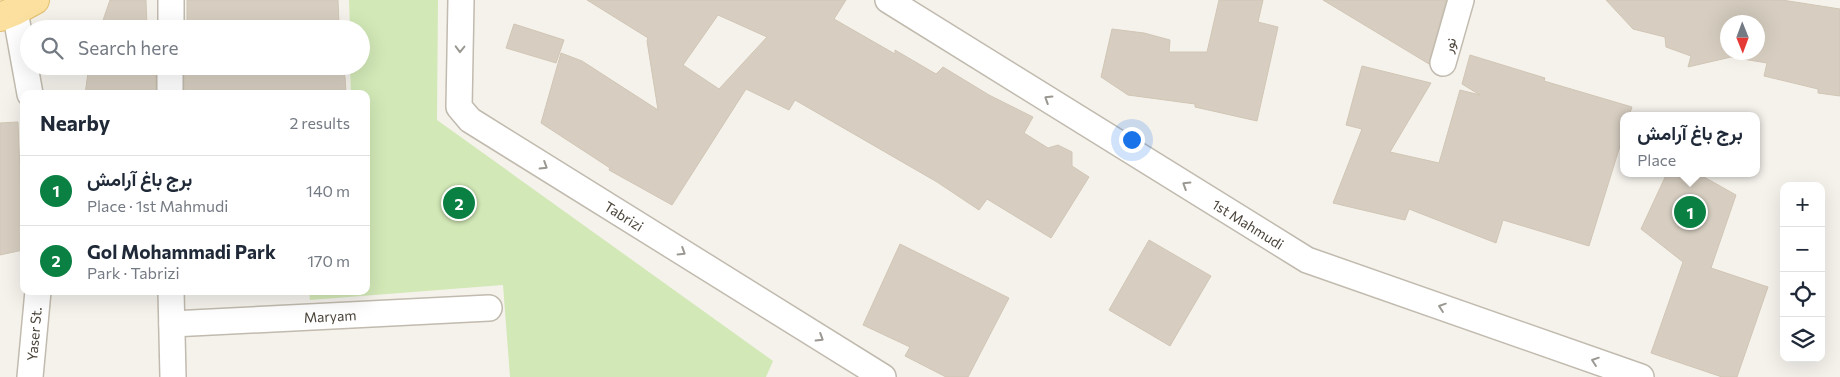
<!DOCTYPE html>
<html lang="en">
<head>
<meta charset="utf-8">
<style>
	:root { --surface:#fff; --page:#f2f2f3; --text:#1f2937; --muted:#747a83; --line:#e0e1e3; --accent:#0b8043 }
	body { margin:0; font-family:Commissioner,Vazirmatn,sans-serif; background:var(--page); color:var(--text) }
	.controls { position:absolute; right:15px; bottom:15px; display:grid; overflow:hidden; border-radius:10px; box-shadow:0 5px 20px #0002 }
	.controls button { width:45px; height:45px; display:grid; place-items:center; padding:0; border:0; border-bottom:1px solid var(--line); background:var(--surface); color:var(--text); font:25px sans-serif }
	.compass { position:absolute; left:1720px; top:15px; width:45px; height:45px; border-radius:50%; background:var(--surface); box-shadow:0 5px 20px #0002; rotate:179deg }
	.you { position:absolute; left:1131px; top:139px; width:18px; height:18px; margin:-12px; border:4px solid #fff; border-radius:50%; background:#1a73e8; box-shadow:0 0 0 8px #1a73e833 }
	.badge { display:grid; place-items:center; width:32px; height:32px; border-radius:50%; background:var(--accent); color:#fff; font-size:16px; font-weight:700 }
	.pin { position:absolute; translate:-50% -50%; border:2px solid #fff; box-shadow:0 1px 5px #0006 }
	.popup { position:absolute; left:1620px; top:112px; width:140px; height:65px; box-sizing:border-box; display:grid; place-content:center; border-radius:10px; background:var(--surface); filter:drop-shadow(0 1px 4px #0005); font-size:16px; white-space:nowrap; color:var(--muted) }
	.popup b { font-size:19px; color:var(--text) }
	.popup::after { content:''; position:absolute; left:50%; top:100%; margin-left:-10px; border:10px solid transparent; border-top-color:var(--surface) }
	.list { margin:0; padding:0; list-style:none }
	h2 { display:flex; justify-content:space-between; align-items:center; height:65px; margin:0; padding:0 20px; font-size:21px }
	h2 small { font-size:16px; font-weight:400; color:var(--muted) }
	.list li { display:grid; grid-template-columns:32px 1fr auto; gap:15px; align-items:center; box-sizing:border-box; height:70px; padding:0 20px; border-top:1px solid var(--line) }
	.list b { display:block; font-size:19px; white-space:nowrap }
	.list p { margin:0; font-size:16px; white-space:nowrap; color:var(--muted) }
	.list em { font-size:16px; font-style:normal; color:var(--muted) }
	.icon { flex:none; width:28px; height:28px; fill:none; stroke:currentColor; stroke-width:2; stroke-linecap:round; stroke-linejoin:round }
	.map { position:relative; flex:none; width:1840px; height:377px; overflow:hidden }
	.search { position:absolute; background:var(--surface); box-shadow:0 5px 20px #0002; left:20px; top:20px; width:350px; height:55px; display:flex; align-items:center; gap:12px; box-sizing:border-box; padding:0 18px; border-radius:28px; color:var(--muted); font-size:19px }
	.panel { position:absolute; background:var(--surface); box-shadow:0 5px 20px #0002; left:20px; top:90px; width:350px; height:205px; border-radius:10px }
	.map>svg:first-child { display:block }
	.green { fill:#d2e8b6 }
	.building { fill:#d7cec1; stroke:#d1c6b5; fill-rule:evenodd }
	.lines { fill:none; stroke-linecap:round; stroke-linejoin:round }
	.street-casing { stroke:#c1baae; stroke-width:28 }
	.primary-casing { stroke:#e1be6e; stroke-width:30 }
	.street { stroke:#fff; stroke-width:25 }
	.primary { stroke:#fbe09f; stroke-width:28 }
	.oneway { stroke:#9b9892 }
	.labels { text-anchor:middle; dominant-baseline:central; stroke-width:4.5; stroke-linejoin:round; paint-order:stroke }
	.street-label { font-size:14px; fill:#4a4339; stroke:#fff }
</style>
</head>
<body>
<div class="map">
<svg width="1840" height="377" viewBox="0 0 1840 377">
	<rect width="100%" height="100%" fill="#f5f2ec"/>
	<polygon class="green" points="349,0 438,0 437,120 773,361 766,377 510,377 503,285 310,300 309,291 366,291 366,94 351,94 350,66 361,66 361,29 350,29"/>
	<g class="building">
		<polygon points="110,0 146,0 147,29 100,29"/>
		<polygon points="187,0 338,0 339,24 271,29 187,29"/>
		<path d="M 587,0 L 846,0 L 834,19 L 895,54 L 895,50 L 936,74 L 943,67 L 989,95 L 1033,117 L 1024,133 L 1048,148 L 1058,145 L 1072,152 L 1072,166 L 1089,177 L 1051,238 L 987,199 L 979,210 L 937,182 L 795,100 L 789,110 L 746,89 L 672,205 L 609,170 L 610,168 L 541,123 L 561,53 L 582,61 L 658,110 L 647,41 L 648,38 ZM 718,15 L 767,37 L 719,89 L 683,65 Z"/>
		<polygon points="1219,0 1263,0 1258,22 1278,27 1257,121 1195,107 1195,104 1128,95 1101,77 1112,29 1144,33 1170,40 1169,52 1207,52"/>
		<polygon points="1323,0 1446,0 1429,64"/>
		<path d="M 1606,0 L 1782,0 L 1840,9 L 1840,96 L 1818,93 L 1818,89 L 1764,76 L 1767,63 L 1731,57 L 1688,67 L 1691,56 L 1666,47 L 1665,37 L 1633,29 ZM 1728,22 L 1758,22 L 1758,52 L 1728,52 Z"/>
		<polygon points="514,24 564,40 556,63 506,48"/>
		<polygon points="1470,55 1545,78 1544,81 1632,107 1629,116 1624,116 1624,133 1589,246 1503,220 1496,243 1409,209 1405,220 1333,203 1362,129 1346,125 1362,66 1431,83 1390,152 1439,163 1460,90 1480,95 1462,84"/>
		<polygon points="89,66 156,66 156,94 85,94"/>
		<polygon points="184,66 341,66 345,77 346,94 184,94"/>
		<polygon points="18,122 23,250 0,255 0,123"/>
		<polygon points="1667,173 1697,173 1736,195 1711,268 1768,287 1737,377 1722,377 1651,353 1683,262 1641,229"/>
		<polygon points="1149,240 1211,276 1170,346 1109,310"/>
		<polygon points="900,244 1009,298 968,377 946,377 905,356 910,347 863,325"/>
	</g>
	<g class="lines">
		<g class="street-casing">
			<g id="street">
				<polyline points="461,0 459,107 470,120 883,377"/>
				<polyline points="888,0 1307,260 1641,377"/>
				<polyline points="15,11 30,94"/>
				<polyline points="171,29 171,0"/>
				<polyline points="1443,63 1461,0"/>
				<polyline points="170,94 170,66"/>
				<polyline points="171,291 173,377"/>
				<polyline points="172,324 489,308"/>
				<polyline points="30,377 38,291"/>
			</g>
		</g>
		<g class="primary-casing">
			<polyline id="primary" points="0,17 15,11 35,0"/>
		</g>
		<use href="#street" class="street"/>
		<use href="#primary" class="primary"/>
	</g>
	<defs><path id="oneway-chevron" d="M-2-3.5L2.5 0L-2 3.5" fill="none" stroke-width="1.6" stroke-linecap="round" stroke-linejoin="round" transform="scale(1.25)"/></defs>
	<g class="oneway">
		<use href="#oneway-chevron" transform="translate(460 49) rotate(91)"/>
		<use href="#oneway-chevron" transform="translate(1048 99) rotate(-148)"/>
		<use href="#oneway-chevron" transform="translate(544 166) rotate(32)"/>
		<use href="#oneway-chevron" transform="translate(1186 185) rotate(-148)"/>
		<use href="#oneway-chevron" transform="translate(682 252) rotate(32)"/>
		<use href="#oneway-chevron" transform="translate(1442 307) rotate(-161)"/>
		<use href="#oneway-chevron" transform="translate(820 338) rotate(32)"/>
		<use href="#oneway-chevron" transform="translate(1595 361) rotate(-161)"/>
	</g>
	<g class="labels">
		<g class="street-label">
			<text transform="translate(1449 45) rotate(-73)">نور</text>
			<text transform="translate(624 216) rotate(32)">Tabrizi</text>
			<text transform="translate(1248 224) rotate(32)">1st Mahmudi</text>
			<text transform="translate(330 316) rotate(-3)">Maryam</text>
			<text transform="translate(34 334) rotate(-85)">Yaser St.</text>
		</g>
	</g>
</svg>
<div class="controls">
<button>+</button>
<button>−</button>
<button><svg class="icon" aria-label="locate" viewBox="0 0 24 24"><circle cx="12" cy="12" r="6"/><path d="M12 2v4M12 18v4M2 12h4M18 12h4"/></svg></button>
<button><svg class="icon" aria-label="layers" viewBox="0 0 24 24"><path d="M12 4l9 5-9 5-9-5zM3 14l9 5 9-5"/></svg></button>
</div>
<svg class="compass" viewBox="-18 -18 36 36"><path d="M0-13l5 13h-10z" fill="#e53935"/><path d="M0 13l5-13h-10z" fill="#747a83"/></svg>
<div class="you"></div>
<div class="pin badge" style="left:1690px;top:212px">1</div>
<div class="popup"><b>برج باغ آرامش</b>Place</div>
<div class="pin badge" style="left:459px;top:203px">2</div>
<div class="search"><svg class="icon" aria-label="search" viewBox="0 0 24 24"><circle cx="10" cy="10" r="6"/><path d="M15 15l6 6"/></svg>Search here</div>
<section class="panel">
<h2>Nearby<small>2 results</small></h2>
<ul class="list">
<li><span class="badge">1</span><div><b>برج باغ آرامش</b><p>Place · 1st Mahmudi</p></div><em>140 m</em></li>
<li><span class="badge">2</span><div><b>Gol Mohammadi Park</b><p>Park · Tabrizi</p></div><em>170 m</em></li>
</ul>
</section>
</div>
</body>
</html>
